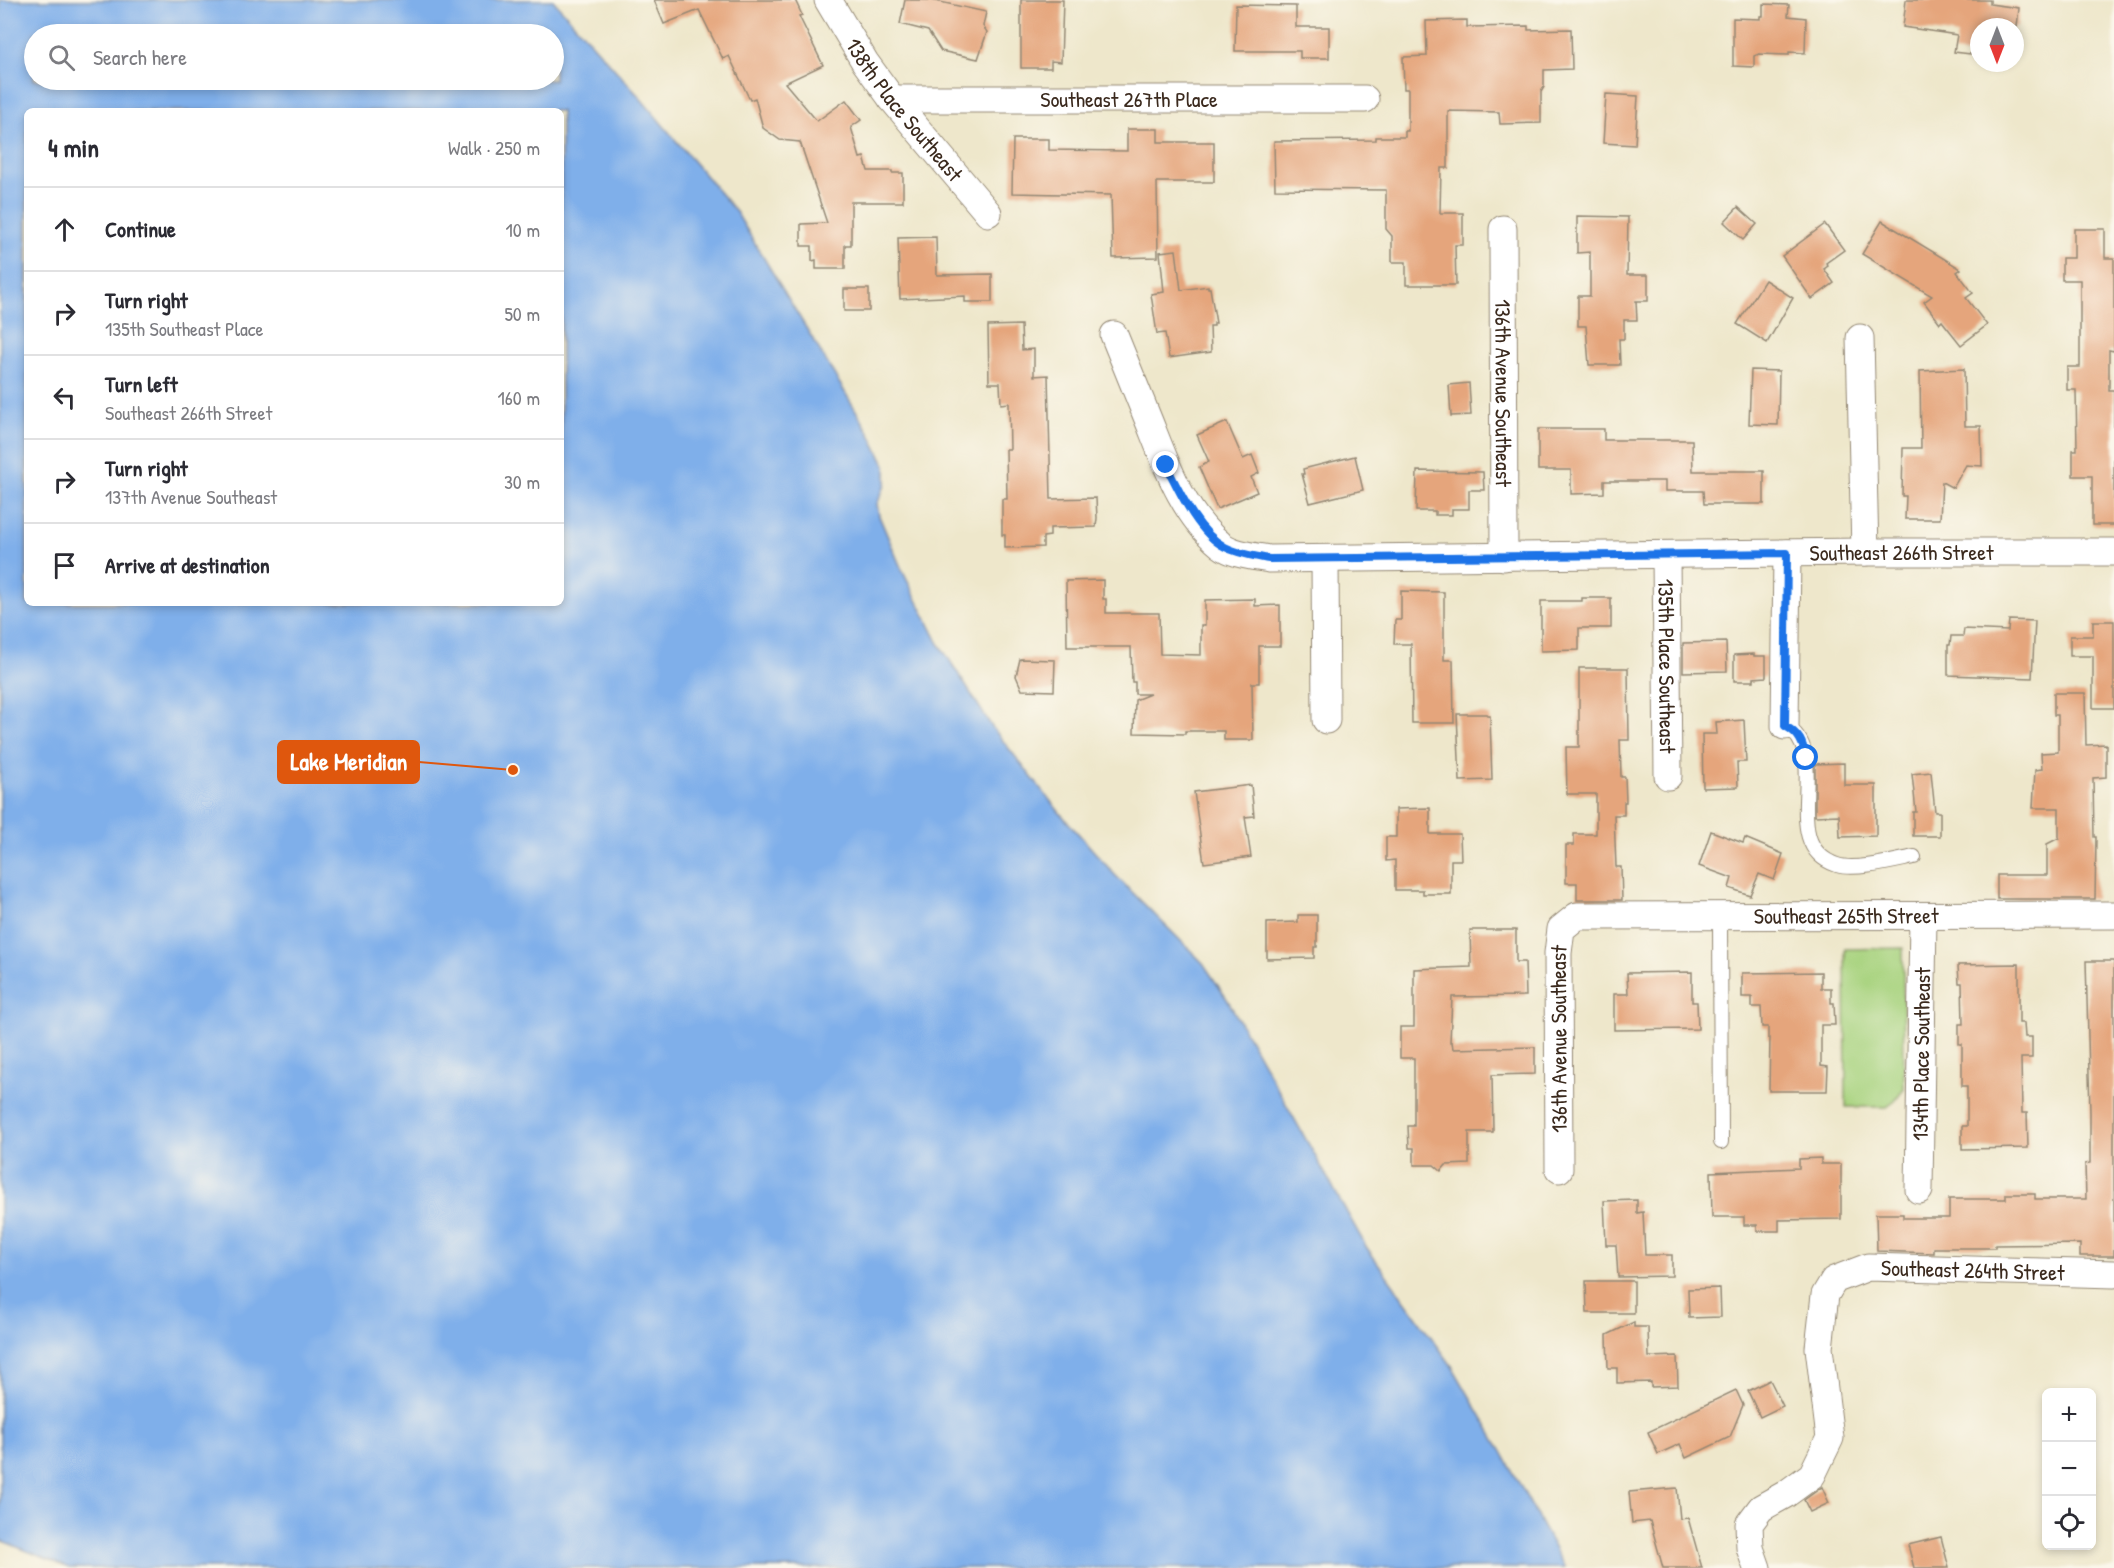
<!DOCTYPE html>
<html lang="en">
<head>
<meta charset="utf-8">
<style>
	:root { --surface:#fff; --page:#f7f7f7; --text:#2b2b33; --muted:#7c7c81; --line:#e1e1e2 }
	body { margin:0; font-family:"Patrick Hand",sans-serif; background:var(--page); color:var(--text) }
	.controls { position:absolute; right:18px; bottom:18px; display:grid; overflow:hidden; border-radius:9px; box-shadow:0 3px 9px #0003 }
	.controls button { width:54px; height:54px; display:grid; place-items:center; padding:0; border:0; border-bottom:2px solid var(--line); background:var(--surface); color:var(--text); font:30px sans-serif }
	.compass { position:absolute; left:1970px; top:18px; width:54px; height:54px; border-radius:50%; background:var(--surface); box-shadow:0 3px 9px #0003; rotate:180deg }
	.stop { position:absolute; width:18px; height:18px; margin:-14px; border:4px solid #1a73e8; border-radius:50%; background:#fff }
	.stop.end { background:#1a73e8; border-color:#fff; box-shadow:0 2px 6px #0008 }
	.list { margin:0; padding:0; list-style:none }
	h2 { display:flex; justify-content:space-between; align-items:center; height:78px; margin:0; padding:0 24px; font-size:26px }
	h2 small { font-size:20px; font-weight:400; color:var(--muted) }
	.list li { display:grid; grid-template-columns:39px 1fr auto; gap:18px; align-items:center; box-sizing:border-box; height:84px; padding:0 24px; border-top:2px solid var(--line) }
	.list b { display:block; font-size:22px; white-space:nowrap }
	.list p { margin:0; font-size:20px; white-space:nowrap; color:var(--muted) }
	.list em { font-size:20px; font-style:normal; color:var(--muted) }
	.icon { flex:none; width:33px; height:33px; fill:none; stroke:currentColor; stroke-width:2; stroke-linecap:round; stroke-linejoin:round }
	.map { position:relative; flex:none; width:2114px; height:1568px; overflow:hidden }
	.search { position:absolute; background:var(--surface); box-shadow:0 3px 9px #0003; left:24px; top:24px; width:540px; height:66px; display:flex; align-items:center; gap:15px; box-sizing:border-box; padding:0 21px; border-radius:33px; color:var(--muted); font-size:22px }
	.panel { position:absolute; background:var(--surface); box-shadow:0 3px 9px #0003; left:24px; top:108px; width:540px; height:498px; border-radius:9px }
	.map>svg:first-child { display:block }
	.green { fill:#a8d37f; stroke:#727e4e; stroke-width:1.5 }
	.water { fill:#7fafea; stroke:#5d6c84; stroke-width:1.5; fill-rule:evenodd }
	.building { fill:#e5a57c }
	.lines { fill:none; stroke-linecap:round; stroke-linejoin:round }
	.lane-casing { stroke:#948874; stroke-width:16 }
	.street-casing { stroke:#948874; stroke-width:29 }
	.lane { stroke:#fff; stroke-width:14 }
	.street { stroke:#fff; stroke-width:27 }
	.route { stroke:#1a73e8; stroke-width:8 }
	.labels { text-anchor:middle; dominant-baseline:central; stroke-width:5; stroke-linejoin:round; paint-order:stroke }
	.street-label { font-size:22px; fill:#3b2a1e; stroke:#fbf7ec }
	.leader { fill:none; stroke:#df570d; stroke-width:2 }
	.callout-dot { fill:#df570d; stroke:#fbf7ec; stroke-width:2 }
	.callout { fill:#df570d; stroke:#df570d; stroke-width:2 }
	.callout-label { font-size:24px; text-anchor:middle; font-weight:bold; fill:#fff }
</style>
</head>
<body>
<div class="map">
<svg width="2114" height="1568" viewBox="0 0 2114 1568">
	<rect width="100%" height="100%" fill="#fbf7ec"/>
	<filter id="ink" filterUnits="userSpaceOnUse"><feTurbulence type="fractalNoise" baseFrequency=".0167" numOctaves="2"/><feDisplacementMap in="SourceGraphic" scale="12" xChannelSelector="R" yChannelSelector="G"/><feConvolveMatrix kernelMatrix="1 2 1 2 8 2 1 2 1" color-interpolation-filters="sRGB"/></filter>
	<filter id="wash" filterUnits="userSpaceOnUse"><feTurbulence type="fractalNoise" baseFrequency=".008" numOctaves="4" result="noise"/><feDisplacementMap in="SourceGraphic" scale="24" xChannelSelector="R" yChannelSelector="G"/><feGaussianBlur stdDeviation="1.35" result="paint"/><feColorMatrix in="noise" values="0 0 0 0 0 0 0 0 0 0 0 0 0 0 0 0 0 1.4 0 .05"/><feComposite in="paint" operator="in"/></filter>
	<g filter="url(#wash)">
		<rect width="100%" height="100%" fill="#eee7cb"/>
		<polygon class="green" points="1903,948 1904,1089 1895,1101 1887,1107 1846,1107 1845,949"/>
		<path class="water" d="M 0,0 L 553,0 L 636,93 L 736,212 L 869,432 L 886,467 L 886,483 L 877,504 L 879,516 L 902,570 L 938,642 L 992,727 L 1060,813 L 1115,875 L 1203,963 L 1227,999 L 1367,1248 L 1452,1366 L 1501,1450 L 1565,1568 L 69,1568 L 0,1540 ZM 34,34 L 554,34 L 554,80 L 34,80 ZM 27,111 L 561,111 L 561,603 L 27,603 Z"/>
		<g id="blocks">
			<g class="building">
				<polygon points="654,0 795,0 802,15 799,16 823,65 785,83 817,121 846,100 861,120 851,127 860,158 864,157 868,171 892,171 892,173 903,173 903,202 851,202 851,245 845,245 845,269 816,269 816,260 812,261 812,246 801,246 801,224 827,223 800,142 780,140 763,128 755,98 750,100 729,56 723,59 699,10 664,24"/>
				<polygon points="905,0 931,0 986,12 983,26 987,32 978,59 941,51 928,31 900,24"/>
				<polygon points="1021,0 1063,0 1061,62 1051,61 1051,68 1021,68"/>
				<polygon points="1906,0 1990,0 1990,4 2019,8 2017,27 1979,27 1979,55 1954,52 1957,35 1903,27"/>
				<polygon points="1763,4 1789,5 1788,16 1806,18 1805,53 1789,52 1789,55 1759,54 1754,56 1754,67 1733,66 1733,18 1760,19 1760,16 1763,16"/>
				<polygon points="1236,5 1296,6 1296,27 1329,27 1329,58 1300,58 1300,51 1235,51"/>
				<polygon points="1467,20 1467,27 1528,26 1528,30 1571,29 1572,69 1544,70 1544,87 1541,92 1541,123 1500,124 1499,112 1448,111 1448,168 1441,168 1440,213 1463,213 1463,245 1455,245 1456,285 1406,285 1406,262 1392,262 1392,236 1386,229 1386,190 1275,189 1274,141 1376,140 1376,137 1405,137 1405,131 1408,131 1408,89 1404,89 1403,57 1427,56 1426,21"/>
				<polygon points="1606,94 1638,96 1635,145 1603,143"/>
				<polygon points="1127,129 1158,129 1158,142 1214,142 1214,182 1157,182 1158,257 1113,258 1111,195 1012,193 1013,139 1049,139 1049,150 1127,151"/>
				<polygon points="1738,207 1757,224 1743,240 1724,222"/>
				<polygon points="1577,216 1628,217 1627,275 1648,275 1648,301 1636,301 1637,320 1624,320 1624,339 1619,339 1620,365 1589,365 1586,326 1578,326 1578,296 1590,296 1590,252 1577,253"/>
				<polygon points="1882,221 1961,269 1957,272 1973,293 1966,298 1987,325 1961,345 1942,321 1940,323 1924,302 1932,296 1862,254"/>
				<polygon points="1825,224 1844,250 1826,263 1828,266 1824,269 1834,283 1812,299 1782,256"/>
				<polygon points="2074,229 2105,229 2105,258 2114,258 2114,351 2109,350 2109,390 2114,390 2114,525 2092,525 2092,476 2073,476 2073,450 2077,450 2076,390 2067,390 2067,367 2080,367 2080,280 2062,280 2062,258 2074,258"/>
				<polygon points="936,237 937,275 992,274 992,302 965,302 965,296 900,299 898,238"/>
				<polygon points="1176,250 1181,290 1208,286 1208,288 1210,288 1216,323 1214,323 1214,326 1210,326 1211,352 1169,358 1165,333 1157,334 1151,294 1164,292 1160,252"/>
				<polygon points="1765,280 1793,298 1767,343 1737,324"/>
				<rect x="844" y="289" width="25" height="22"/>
				<polygon points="1021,325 1022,350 1034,349 1034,376 1048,375 1051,499 1096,498 1097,518 1096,527 1050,528 1050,536 1043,537 1043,547 1005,548 1005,535 1002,535 1002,499 1007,499 1006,449 1010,449 1009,403 1001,404 1000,383 989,383 988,326"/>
				<polygon points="1964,369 1965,426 1981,426 1982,466 1966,465 1953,488 1942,482 1940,519 1905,519 1906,496 1902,496 1903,448 1921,448 1920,371"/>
				<polygon points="1751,370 1779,371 1778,425 1749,424"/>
				<polygon points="1469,383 1471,415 1451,416 1449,385"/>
				<polygon points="1227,422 1243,459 1252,455 1259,473 1251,477 1257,492 1217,509 1199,467 1209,462 1197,435"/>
				<polygon points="1538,429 1604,429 1604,440 1692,440 1693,471 1764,471 1764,504 1704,504 1703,491 1665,491 1665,481 1604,481 1604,493 1571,494 1571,470 1538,470"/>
				<polygon points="1355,456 1363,490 1310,503 1302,474 1304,474 1303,469"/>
				<polygon points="1417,471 1483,472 1484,490 1469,490 1469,509 1452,509 1452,515 1435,515 1435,511 1416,511"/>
				<polygon points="1103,580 1103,599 1106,599 1106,613 1159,613 1160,654 1201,655 1201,625 1205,625 1205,600 1255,599 1255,606 1280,605 1280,646 1259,646 1259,683 1252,683 1253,740 1224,740 1224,731 1185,731 1185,734 1134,733 1135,700 1150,694 1135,694 1135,682 1132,682 1131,647 1067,647 1066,581"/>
				<polygon points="1401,591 1444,592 1444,660 1453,660 1454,723 1412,723 1411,644 1394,644 1395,620 1401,620"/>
				<polygon points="1582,598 1611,598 1611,628 1579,628 1579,650 1541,651 1541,601 1582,601"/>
				<polygon points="2009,620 2035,621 2032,678 1948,675 1948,645 1950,645 1951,636 1963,636 1964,629 2008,631"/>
				<polygon points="2093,621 2114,621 2114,708 2093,708 2093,656 2070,656 2070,636 2093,636"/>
				<polygon points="1726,642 1727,671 1683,672 1683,643"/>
				<polygon points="1754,654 1754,656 1766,656 1766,677 1754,678 1754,681 1734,681 1734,655"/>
				<polygon points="1020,659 1055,660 1054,691 1022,690 1016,676"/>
				<polygon points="1579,668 1628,668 1629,740 1620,740 1621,777 1625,777 1626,802 1624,802 1624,815 1614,815 1616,867 1621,867 1622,900 1577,900 1577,883 1566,883 1566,845 1574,845 1574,834 1596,834 1596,794 1567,794 1566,747 1579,747"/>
				<polygon points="2054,693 2085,693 2086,745 2106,744 2106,777 2093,778 2094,837 2096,837 2095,899 1997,899 1997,875 2047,875 2047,844 2059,838 2059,808 2033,808 2035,770 2042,769 2041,753 2058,752 2058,715 2054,715"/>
				<polygon points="1457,714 1487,714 1487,716 1490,716 1492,780 1460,781"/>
				<polygon points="1744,720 1746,762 1737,762 1738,787 1703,788 1702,734 1717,734 1716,722"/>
				<polygon points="1844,763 1844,785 1876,785 1876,836 1840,837 1839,815 1815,816 1815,764"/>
				<polygon points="1931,772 1935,812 1940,812 1940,836 1913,836 1913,812 1916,812 1912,774"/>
				<polygon points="1251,785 1254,816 1245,817 1251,857 1204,863 1194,792"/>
				<polygon points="1430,808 1430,834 1460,834 1461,860 1451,860 1451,894 1423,894 1423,890 1395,890 1395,860 1386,861 1386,837 1396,837 1396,809"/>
				<polygon points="1711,831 1743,843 1745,838 1783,854 1774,880 1759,874 1750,895 1729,888 1732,878 1699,866"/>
				<polygon points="1298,915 1317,915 1317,947 1314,947 1314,958 1267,959 1267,923 1298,922"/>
				<polygon points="1470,930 1516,930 1516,962 1525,962 1526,996 1452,997 1450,1042 1452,1042 1453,1049 1535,1047 1535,1074 1492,1075 1493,1132 1469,1132 1469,1164 1446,1165 1441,1171 1434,1165 1414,1165 1414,1148 1409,1148 1408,1126 1414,1126 1414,1058 1400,1058 1400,1027 1414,1027 1414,969 1471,967"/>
				<polygon points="2086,961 2114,961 2114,1256 2080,1256 2080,1244 1995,1245 1995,1248 1934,1248 1934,1253 1877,1251 1876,1214 1903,1214 1903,1218 1949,1218 1949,1199 2006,1199 2006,1194 2035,1194 2035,1199 2086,1199 2085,1164 2090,1163 2090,1112"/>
				<polygon points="2019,964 2019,1023 2024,1023 2025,1037 2032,1037 2032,1058 2021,1058 2022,1113 2027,1113 2028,1148 1962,1149 1962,1126 1967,1126 1967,1086 1962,1086 1962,1044 1959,1044 1959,1024 1963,1024 1962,983 1959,983 1958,965"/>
				<polygon points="1692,972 1692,1002 1697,1002 1698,1029 1614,1030 1614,994 1628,994 1627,973"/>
				<polygon points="1821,972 1821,988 1831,988 1831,1003 1834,1003 1835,1025 1821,1025 1821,1066 1828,1067 1827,1091 1769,1091 1770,1038 1768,1038 1768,1027 1762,1027 1761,1007 1752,1007 1752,997 1742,997 1742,973"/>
				<polygon points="1821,1158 1821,1164 1841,1164 1841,1219 1779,1220 1779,1231 1757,1231 1757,1225 1744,1225 1744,1217 1712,1217 1711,1172 1799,1168 1799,1159"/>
				<polygon points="1637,1200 1637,1213 1643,1212 1645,1255 1672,1255 1672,1276 1618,1277 1616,1245 1606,1245 1604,1201"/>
				<polygon points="1586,1281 1634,1281 1634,1313 1587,1313"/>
				<polygon points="1720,1288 1721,1317 1689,1318 1688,1289"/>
				<polygon points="1634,1322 1634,1327 1648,1327 1649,1357 1677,1356 1678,1386 1651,1387 1651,1382 1617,1383 1617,1368 1608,1368 1607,1335"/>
				<polygon points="1770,1380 1783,1406 1760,1417 1748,1391"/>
				<polygon points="1736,1390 1743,1405 1730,1437 1686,1458 1680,1444 1658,1454 1648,1432"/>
				<polygon points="1822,1487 1829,1503 1810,1512 1804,1500"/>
				<polygon points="1677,1488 1680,1519 1688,1518 1702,1568 1663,1568 1650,1521 1632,1523 1629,1492"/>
				<polygon points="1941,1537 1949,1568 1914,1568 1908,1545"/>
			</g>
		</g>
	</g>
	<g filter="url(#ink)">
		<use href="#blocks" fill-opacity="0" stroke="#948874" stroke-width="1.5"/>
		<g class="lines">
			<g class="lane-casing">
				<g id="lane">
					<path d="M 1785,726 C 1835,753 1774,844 1837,865 C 1855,871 1894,861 1914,857"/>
					<polyline points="1720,917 1721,1142"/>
				</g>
			</g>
			<g class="street-casing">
				<g id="street">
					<path id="s1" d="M 828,0 L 865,62 L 892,99 L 988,213"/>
					<path id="s2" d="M 892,99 L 1365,99"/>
					<path id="s3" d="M 1503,229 L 1504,557"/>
					<path id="s4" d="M 1114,335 C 1126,365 1138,394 1150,424 C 1167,467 1184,515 1221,545 C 1234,555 1254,556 1269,559 L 1865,552 L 2114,552"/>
					<polyline points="1860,338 1865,552"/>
					<path id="s5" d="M 1666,555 L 1668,776"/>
					<polyline points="1325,559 1326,720"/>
					<polyline points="1785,726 1787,553"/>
					<path id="s6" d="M 1559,1169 L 1558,953 L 1561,929 L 1577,916 L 2114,915"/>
					<path id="s7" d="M 1919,1190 L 1923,916"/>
					<path id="s8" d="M 1757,1568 L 1750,1548 L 1749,1524 L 1761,1508 L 1786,1494 L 1812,1475 L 1830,1438 L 1819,1348 L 1825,1295 L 1834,1280 L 1868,1267 L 2114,1274"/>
				</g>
			</g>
			<use href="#lane" class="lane"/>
			<use href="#street" class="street"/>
		</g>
	</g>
	<g class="lines" filter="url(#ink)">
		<path class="route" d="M 1166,465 C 1179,491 1198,533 1225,547 C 1238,554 1254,556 1269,559 L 1787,553 L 1785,726 C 1800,734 1803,743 1806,758"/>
	</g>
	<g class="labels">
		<g class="street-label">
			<text stroke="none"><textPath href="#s2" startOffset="237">Southeast 267th Place</textPath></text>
			<text stroke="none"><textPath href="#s1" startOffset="134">138th Place Southeast</textPath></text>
			<text stroke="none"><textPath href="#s3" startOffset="164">136th Avenue Southeast</textPath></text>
			<text stroke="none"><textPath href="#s4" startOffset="921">Southeast 266th Street</textPath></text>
			<text stroke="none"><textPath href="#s5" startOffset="111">135th Place Southeast</textPath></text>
			<text stroke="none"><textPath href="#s6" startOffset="530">Southeast 265th Street</textPath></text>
			<text stroke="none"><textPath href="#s6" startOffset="130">136th Avenue Southeast</textPath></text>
			<text stroke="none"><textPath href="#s7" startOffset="136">134th Place Southeast</textPath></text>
			<text stroke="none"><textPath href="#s8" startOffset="470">Southeast 264th Street</textPath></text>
		</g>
	</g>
	<path class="leader" d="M513 770L419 762"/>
	<circle class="callout-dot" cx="513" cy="770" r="6"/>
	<rect class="callout" x="278" y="741" width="141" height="42" rx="6"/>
	<g class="callout-label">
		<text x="349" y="770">Lake Meridian</text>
	</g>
</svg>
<div class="controls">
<button>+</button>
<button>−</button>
<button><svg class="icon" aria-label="locate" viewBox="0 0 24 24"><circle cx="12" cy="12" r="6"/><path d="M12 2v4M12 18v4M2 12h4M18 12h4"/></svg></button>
</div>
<svg class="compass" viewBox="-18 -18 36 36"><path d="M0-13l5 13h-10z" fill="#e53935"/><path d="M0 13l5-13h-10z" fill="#7c7c81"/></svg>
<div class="stop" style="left:1806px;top:758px"></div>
<div class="stop end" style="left:1166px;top:465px"></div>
<div class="search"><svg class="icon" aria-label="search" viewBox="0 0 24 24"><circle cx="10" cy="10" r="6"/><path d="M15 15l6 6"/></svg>Search here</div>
<section class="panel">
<h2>4 min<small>Walk · 250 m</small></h2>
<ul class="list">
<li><svg class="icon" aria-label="ahead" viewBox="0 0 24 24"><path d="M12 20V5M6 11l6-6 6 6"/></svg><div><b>Continue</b></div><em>10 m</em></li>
<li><svg class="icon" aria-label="right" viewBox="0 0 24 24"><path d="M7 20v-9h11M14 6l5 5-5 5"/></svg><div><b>Turn right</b><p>135th Southeast Place</p></div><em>50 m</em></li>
<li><svg class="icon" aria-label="left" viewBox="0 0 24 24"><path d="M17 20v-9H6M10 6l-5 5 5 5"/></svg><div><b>Turn left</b><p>Southeast 266th Street</p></div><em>160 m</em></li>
<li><svg class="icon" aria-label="right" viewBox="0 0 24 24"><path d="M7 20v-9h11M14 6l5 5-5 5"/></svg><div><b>Turn right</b><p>137th Avenue Southeast</p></div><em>30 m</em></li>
<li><svg class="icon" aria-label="arrive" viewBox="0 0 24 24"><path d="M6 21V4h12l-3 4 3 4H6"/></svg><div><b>Arrive at destination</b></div></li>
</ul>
</section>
</div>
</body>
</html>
